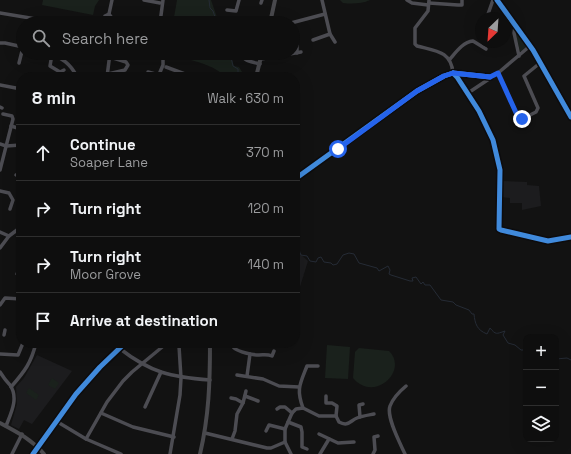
<!DOCTYPE html>
<html lang="en">
<head>
<meta charset="utf-8">
<style>
	:root { --surface:#0e0e0e; --page:#1c1c1c; --text:#f1f3f6; --muted:#9b9c9e; --line:#2e2e2e }
	body { margin:0; font-family:"Space Grotesk",sans-serif; background:var(--page); color:var(--text) }
	.controls { position:absolute; right:12px; bottom:12px; display:grid; overflow:hidden; border-radius:8px; box-shadow:0 4px 16px #0002 }
	.controls button { width:36px; height:36px; display:grid; place-items:center; padding:0; border:0; border-bottom:1px solid var(--line); background:var(--surface); color:var(--text); font:20px sans-serif }
	.compass { position:absolute; left:475px; top:12px; width:36px; height:36px; border-radius:50%; background:var(--surface); box-shadow:0 4px 16px #0002; rotate:205deg }
	.stop { position:absolute; width:12px; height:12px; margin:-9px; border:3px solid #2563eb; border-radius:50%; background:#fff }
	.stop.end { background:#2563eb; border-color:#fff; box-shadow:0 1px 4px #0008 }
	.list { margin:0; padding:0; list-style:none }
	h2 { display:flex; justify-content:space-between; align-items:center; height:52px; margin:0; padding:0 16px; font-size:17px }
	h2 small { font-size:13px; font-weight:400; color:var(--muted) }
	.list li { display:grid; grid-template-columns:26px 1fr auto; gap:12px; align-items:center; box-sizing:border-box; height:56px; padding:0 16px; border-top:1px solid var(--line) }
	.list b { display:block; font-size:15px; white-space:nowrap }
	.list p { margin:0; font-size:13px; white-space:nowrap; color:var(--muted) }
	.list em { font-size:13px; font-style:normal; color:var(--muted) }
	.icon { flex:none; width:22px; height:22px; fill:none; stroke:currentColor; stroke-width:2; stroke-linecap:round; stroke-linejoin:round }
	.map { position:relative; flex:none; width:571px; height:454px; overflow:hidden }
	.search { position:absolute; background:var(--surface); box-shadow:0 4px 16px #0002; left:16px; top:16px; width:284px; height:44px; display:flex; align-items:center; gap:10px; box-sizing:border-box; padding:0 14px; border-radius:22px; color:var(--muted); font-size:15px }
	.panel { position:absolute; background:var(--surface); box-shadow:0 4px 16px #0002; left:16px; top:72px; width:284px; height:276px; border-radius:16px }
	.map>svg:first-child { display:block }
	.built { fill:#1c1c1e }
	.green { fill:#1a211c }
	.lines { fill:none; stroke-linecap:round; stroke-linejoin:round }
	.stream { stroke:#252b35; stroke-width:1 }
	.minor { stroke:#4c4c52; stroke-width:3.5 }
	.major { stroke:#49494d; stroke-width:4 }
	.cycleway-casing { stroke:#0d0c0e; stroke-width:8 }
	.cycleway { stroke:#408adc; stroke-width:5 }
	.route { stroke:#2563eb; stroke-width:5 }
</style>
</head>
<body>
<div class="map">
<svg width="571" height="454" viewBox="0 0 571 454">
	<rect width="100%" height="100%" fill="#121212"/>
	<g class="built">
		<polygon points="501,181 527,182 527,185 539,186 541,206 522,210 522,203 510,203 510,198 500,197"/>
		<polygon points="295,249 308,261 299,290 297,294 295,294"/>
		<polygon points="37,355 72,371 32,424 24,420 19,429 11,425 17,404 16,387 24,378"/>
	</g>
	<g class="green">
		<polygon points="43,0 99,0 95,6 93,15 42,5"/>
		<polygon points="177,0 211,0 219,23 173,23"/>
		<path d="M 340,0 L 370,0 C 362,4 351,4 343,3 Z"/>
		<polygon points="515,32 527,45 526,48 522,51 520,51"/>
		<path d="M 176,53 L 230,53 L 234,66 L 239,67 L 242,72 L 241,77 L 225,77 C 216,65 190,60 176,56 Z"/>
		<polygon points="327,345 350,347 348,379 325,378"/>
		<path d="M 359,348 L 389,351 C 409,371 374,403 353,378 L 355,352 Z"/>
		<polygon points="52,378 59,383 55,389 48,385"/>
		<polygon points="29,388 39,395 36,400 26,393"/>
	</g>
	<g class="lines">
		<g class="stream">
			<polyline points="209,0 210,8 213,11 217,23"/>
			<polyline points="230,53 233,66 238,69 238,77"/>
			<path d="M 295,246 L 297,246 C 300,249 299,252 301,255 L 307,256 L 310,261 L 316,262 L 318,258 L 321,257 L 324,262 L 331,263 L 333,265 L 337,264 L 343,255 L 349,253 L 354,254 L 359,263 L 377,268 L 379,271 L 388,266 L 390,270 L 389,274 L 391,275 L 410,281 L 413,281 L 412,278 L 416,277 L 421,284 L 423,282 L 425,285 L 430,285 L 441,300 L 453,302 L 456,305 L 469,310 L 472,314 L 474,314 C 475,324 477,330 487,334 L 490,328 C 496,335 496,334 505,331 L 503,335 L 508,343 L 515,345 L 521,350 L 526,350"/>
			<polyline points="556,359 567,358 571,360"/>
		</g>
		<g class="minor">
			<polyline points="112,0 109,14 112,18 112,23"/>
			<polyline points="144,0 160,3"/>
			<polyline points="322,0 330,34 335,42"/>
			<polyline points="407,0 412,3 428,5"/>
			<path d="M 429,0 L 428,11 L 415,28 L 415,44 L 417,46 C 436,51 451,51 453,73"/>
			<polyline points="497,0 533,50 571,117"/>
			<polyline points="261,3 262,0"/>
			<polyline points="429,3 458,5 462,5 462,0"/>
			<polyline points="227,10 236,11 239,0"/>
			<polyline points="0,13 60,23"/>
			<polyline points="487,17 493,0"/>
			<polyline points="102,23 105,16 109,14"/>
			<polyline points="160,23 163,0"/>
			<polyline points="291,23 325,14"/>
			<polyline points="515,27 514,33 519,56"/>
			<polyline points="313,40 330,34"/>
			<polyline points="0,43 5,43 23,47"/>
			<polyline points="293,45 297,45 297,53"/>
			<path d="M 46,53 C 60,56 71,64 77,77"/>
			<path d="M 240,53 C 243,61 252,62 260,64"/>
			<polyline points="52,54 50,66 60,72 64,70"/>
			<polyline points="261,59 301,52"/>
			<path d="M 450,59 C 456,52 463,42 473,41 L 486,49"/>
			<polyline points="19,63 23,47"/>
			<polyline points="166,67 193,77"/>
			<polyline points="148,72 159,75"/>
			<polyline points="453,73 457,77 479,111 493,140 500,170 499,229 501,230 548,241 571,237"/>
			<polyline points="498,73 518,117 522,119 536,112 538,108 524,76 540,63"/>
			<polyline points="108,74 125,70 128,65 126,62 110,57"/>
			<polyline points="107,77 110,53"/>
			<polyline points="158,77 163,65 163,53"/>
			<polyline points="0,85 21,89"/>
			<polyline points="468,93 489,79 490,77 498,73 530,46"/>
			<polyline points="0,107 2,108"/>
			<polyline points="11,126 21,129"/>
			<polyline points="0,144 6,146 21,145"/>
			<polyline points="0,170 13,119 12,116 3,114"/>
			<polyline points="16,175 21,177"/>
			<polyline points="295,179 417,91 444,76 453,73 490,77"/>
			<polyline points="0,191 9,193 13,200 10,209"/>
			<polyline points="0,232 9,236"/>
			<polyline points="0,248 9,236 21,227"/>
			<polyline points="21,266 17,274 21,276"/>
			<polyline points="21,303 19,318 21,324"/>
			<polyline points="0,305 5,298 21,299"/>
			<polyline points="4,335 5,330"/>
			<path d="M 119,348 C 151,373 171,377 210,380"/>
			<path d="M 234,348 C 239,352 252,355 259,355 C 264,355 267,354 272,356 L 274,351"/>
			<polyline points="0,354 18,355 23,343"/>
			<path d="M 0,372 C 3,377 6,381 10,385 C 19,398 11,413 6,426"/>
			<polyline points="237,375 263,379 279,386 299,387"/>
			<polyline points="247,376 250,354"/>
			<path d="M 11,387 C 25,371 31,363 36,343"/>
			<polyline points="245,396 258,401"/>
			<polyline points="326,396 326,403 332,403 337,406 336,416"/>
			<polyline points="231,398 236,399 243,403"/>
			<polyline points="145,407 161,372"/>
			<path d="M 303,408 C 296,389 300,384 307,366 L 318,366"/>
			<polyline points="303,408 319,416 336,416"/>
			<polyline points="277,409 280,407 285,407 292,413"/>
			<polyline points="101,413 133,427 174,437"/>
			<path d="M 336,416 L 339,422 C 348,427 350,421 357,418 C 362,416 369,415 374,414"/>
			<polyline points="360,417 359,405 363,404"/>
			<polyline points="56,421 86,439 121,454"/>
			<polyline points="288,422 301,427 302,432 302,447 307,449"/>
			<polyline points="266,431 269,425 285,429"/>
			<polyline points="205,433 267,448 271,448 285,442"/>
			<polyline points="319,434 338,443 354,442"/>
			<polyline points="86,439 107,402 123,381 132,372 167,343"/>
			<polyline points="232,439 235,431 237,414 243,403 246,391"/>
			<polyline points="12,454 22,434"/>
			<polyline points="33,454 76,394 100,367 125,343"/>
			<polyline points="170,454 180,395 181,378 179,346 175,343"/>
			<polyline points="291,454 285,442 285,429 292,413 296,409 303,408"/>
			<polyline points="320,454 329,439"/>
			<polyline points="373,454 375,450 374,437 378,436"/>
			<path d="M 405,454 C 400,443 386,417 390,406 C 393,398 400,391 406,386"/>
		</g>
		<g class="major">
			<polyline points="270,23 275,0"/>
			<polyline points="256,77 262,53"/>
			<path d="M 0,423 C 17,432 31,439 44,454"/>
			<path d="M 200,454 C 209,416 210,382 210,343"/>
		</g>
		<g class="cycleway-casing">
			<g id="cycleway">
				<polyline points="497,0 533,50 571,117"/>
				<polyline points="453,73 457,77 479,111 493,140 500,170 499,229 501,230 548,241 571,237"/>
				<polyline points="295,179 417,91 444,76 453,73 490,77"/>
				<polyline points="33,454 76,394 100,367 125,343"/>
			</g>
		</g>
		<use href="#cycleway" class="cycleway"/>
	</g>
	<g class="lines">
		<polyline class="route" points="338,149 417,91 444,76 453,73 490,77 498,73 518,117 522,119"/>
	</g>
</svg>
<div class="controls">
<button>+</button>
<button>−</button>
<button><svg class="icon" aria-label="layers" viewBox="0 0 24 24"><path d="M12 4l9 5-9 5-9-5zM3 14l9 5 9-5"/></svg></button>
</div>
<svg class="compass" viewBox="-18 -18 36 36"><path d="M0-13l5 13h-10z" fill="#e53935"/><path d="M0 13l5-13h-10z" fill="#9b9c9e"/></svg>
<div class="stop" style="left:338px;top:149px"></div>
<div class="stop end" style="left:522px;top:119px"></div>
<div class="search"><svg class="icon" aria-label="search" viewBox="0 0 24 24"><circle cx="10" cy="10" r="6"/><path d="M15 15l6 6"/></svg>Search here</div>
<section class="panel">
<h2>8 min<small>Walk · 630 m</small></h2>
<ul class="list">
<li><svg class="icon" aria-label="ahead" viewBox="0 0 24 24"><path d="M12 20V5M6 11l6-6 6 6"/></svg><div><b>Continue</b><p>Soaper Lane</p></div><em>370 m</em></li>
<li><svg class="icon" aria-label="right" viewBox="0 0 24 24"><path d="M7 20v-9h11M14 6l5 5-5 5"/></svg><div><b>Turn right</b></div><em>120 m</em></li>
<li><svg class="icon" aria-label="right" viewBox="0 0 24 24"><path d="M7 20v-9h11M14 6l5 5-5 5"/></svg><div><b>Turn right</b><p>Moor Grove</p></div><em>140 m</em></li>
<li><svg class="icon" aria-label="arrive" viewBox="0 0 24 24"><path d="M6 21V4h12l-3 4 3 4H6"/></svg><div><b>Arrive at destination</b></div></li>
</ul>
</section>
</div>
</body>
</html>
